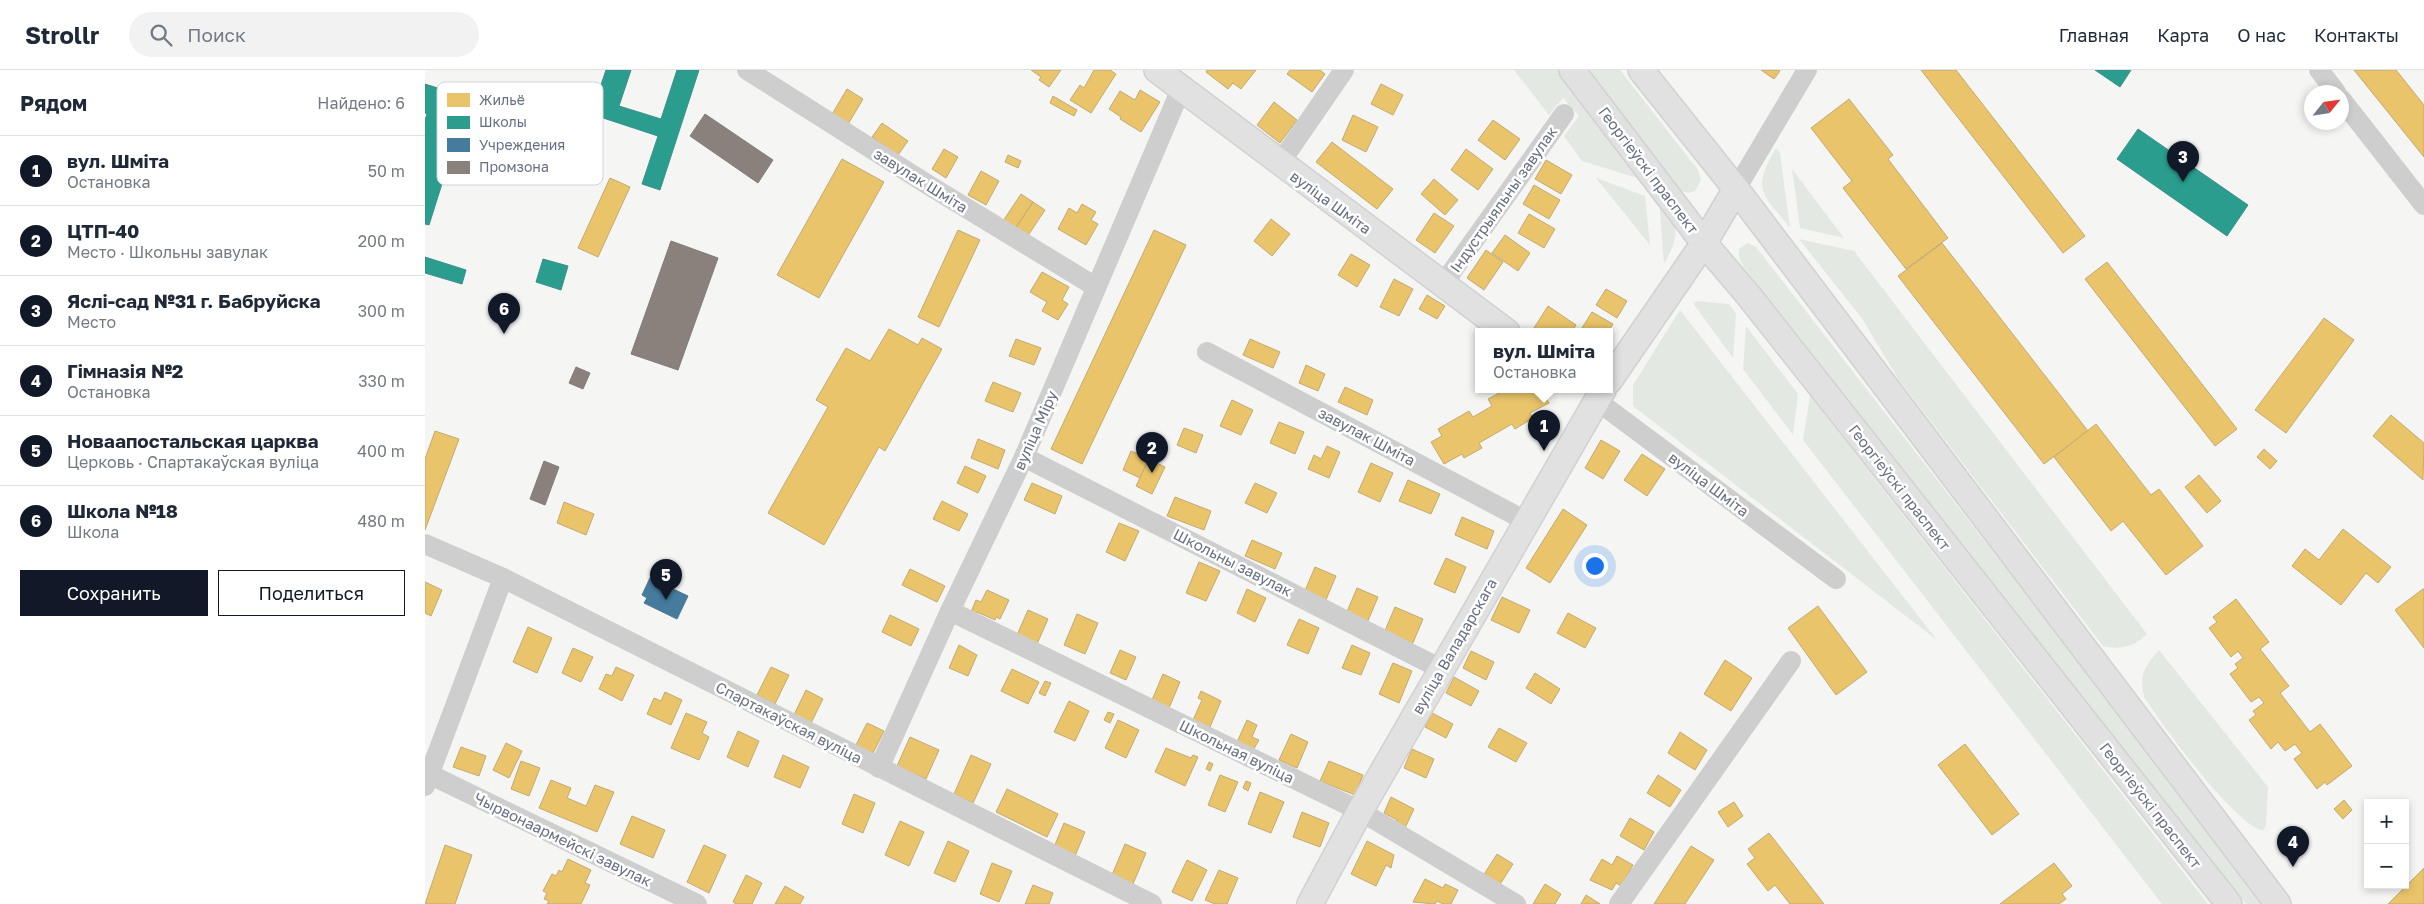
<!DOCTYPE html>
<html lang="ru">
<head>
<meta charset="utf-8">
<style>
	:root { --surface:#fff; --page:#f2f2f3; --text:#1f2937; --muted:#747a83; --line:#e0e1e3; --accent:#111827 }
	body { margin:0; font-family:"Golos Text",sans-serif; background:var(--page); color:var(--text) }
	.controls { position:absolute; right:15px; bottom:15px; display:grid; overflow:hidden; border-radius:0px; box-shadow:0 2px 8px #0003 }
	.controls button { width:45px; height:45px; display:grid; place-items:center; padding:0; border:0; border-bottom:1px solid var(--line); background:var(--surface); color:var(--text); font:25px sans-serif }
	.compass { position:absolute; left:1879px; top:15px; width:45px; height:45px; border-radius:50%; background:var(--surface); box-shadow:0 2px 8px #0003; rotate:60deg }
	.you { position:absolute; left:1169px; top:495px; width:18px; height:18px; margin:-12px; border:4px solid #fff; border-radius:50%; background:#1a73e8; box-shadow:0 0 0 8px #1a73e833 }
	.badge { display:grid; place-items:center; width:32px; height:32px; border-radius:50%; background:var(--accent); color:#fff; font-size:16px; font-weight:700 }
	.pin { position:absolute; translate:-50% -41px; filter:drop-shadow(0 1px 2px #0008) }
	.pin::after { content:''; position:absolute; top:26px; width:18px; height:15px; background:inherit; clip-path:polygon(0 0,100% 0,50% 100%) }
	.popup { position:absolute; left:1050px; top:258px; width:138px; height:65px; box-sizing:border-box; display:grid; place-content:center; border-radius:0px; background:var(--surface); filter:drop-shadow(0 1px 4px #0005); font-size:16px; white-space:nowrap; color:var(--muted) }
	.popup b { font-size:19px; color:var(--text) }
	.popup::after { content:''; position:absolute; left:50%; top:100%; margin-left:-10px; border:10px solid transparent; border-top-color:var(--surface) }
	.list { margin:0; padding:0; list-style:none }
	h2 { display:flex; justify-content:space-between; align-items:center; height:65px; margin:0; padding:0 20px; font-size:21px }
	h2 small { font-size:16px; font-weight:400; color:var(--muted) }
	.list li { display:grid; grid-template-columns:32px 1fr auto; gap:15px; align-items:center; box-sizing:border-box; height:70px; padding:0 20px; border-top:1px solid var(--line) }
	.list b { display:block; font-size:19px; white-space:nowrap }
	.list p { margin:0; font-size:16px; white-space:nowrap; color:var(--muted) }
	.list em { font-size:16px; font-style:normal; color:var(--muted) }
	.actions { display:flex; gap:10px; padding:15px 20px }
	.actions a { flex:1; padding:11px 0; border:1px solid var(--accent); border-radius:0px; text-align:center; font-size:18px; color:var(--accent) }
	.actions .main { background:var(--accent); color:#fff }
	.icon { flex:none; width:28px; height:28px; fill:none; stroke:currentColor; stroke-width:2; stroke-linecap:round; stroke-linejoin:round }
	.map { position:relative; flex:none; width:1999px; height:834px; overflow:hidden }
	header { display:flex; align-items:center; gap:30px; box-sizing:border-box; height:70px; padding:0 25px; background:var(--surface); border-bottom:1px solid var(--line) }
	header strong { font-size:24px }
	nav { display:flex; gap:28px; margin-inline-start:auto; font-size:18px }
	.search { width:350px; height:45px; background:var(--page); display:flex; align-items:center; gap:12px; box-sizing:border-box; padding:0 18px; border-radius:28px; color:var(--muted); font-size:19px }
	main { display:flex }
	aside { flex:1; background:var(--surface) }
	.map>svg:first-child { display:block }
	.green { fill:#e4e8e3 }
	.homes { fill:#e9c46a; stroke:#c2aa72 }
	.schools { fill:#2a9d8f; stroke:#3c8f8b }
	.public { fill:#457b9d; stroke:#4f7795 }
	.industry { fill:#8a817c; stroke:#807c7e }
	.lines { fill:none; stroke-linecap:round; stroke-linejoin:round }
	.major-casing { stroke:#d1d1d2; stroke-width:28 }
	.minor { stroke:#cececf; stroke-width:20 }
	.major { stroke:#e1e1e2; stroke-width:25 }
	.labels { text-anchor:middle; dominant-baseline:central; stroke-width:5; stroke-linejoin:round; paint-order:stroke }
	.street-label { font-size:15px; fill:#676f83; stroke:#fff }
	.key { fill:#fff; stroke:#d1d4da; stroke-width:1 }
	.key-label { font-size:14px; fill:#676f83 }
</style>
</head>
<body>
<header>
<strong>Strollr</strong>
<div class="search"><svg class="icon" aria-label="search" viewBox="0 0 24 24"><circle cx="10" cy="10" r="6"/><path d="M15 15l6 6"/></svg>Поиск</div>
<nav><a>Главная</a><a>Карта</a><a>О нас</a><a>Контакты</a></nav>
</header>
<main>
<aside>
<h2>Рядом<small>Найдено: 6</small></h2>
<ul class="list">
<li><span class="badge">1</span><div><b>вул. Шміта</b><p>Остановка</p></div><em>50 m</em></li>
<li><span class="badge">2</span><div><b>ЦТП-40</b><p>Место · Школьны завулак</p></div><em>200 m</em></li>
<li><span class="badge">3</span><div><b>Яслі-сад №31 г. Бабруйска</b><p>Место</p></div><em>300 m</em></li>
<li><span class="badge">4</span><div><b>Гімназія №2</b><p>Остановка</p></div><em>330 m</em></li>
<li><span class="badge">5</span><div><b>Новаапостальская царква</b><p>Церковь · Спартакаўская вуліца</p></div><em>400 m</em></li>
<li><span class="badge">6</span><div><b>Школа №18</b><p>Школа</p></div><em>480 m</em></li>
</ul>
<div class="actions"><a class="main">Сохранить</a><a>Поделиться</a></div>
</aside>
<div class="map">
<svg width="1999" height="834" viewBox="0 0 1999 834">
	<rect width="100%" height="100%" fill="#f5f5f4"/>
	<g class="green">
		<polygon points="1089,0 1136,0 1222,111 1157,91 1139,66 1154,46 1138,28 1124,45"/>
		<polygon points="1163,0 1195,0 1273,100 1276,110 1270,121 1263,123 1256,121"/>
		<path d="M 1351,78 L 1355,83 L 1365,158 C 1337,122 1326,122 1351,78 Z"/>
		<polygon points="1367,99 1419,168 1375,158"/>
		<polygon points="1171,108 1220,126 1225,175"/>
		<path d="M 1234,129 C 1254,159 1256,162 1239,194 Z"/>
		<path d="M 1374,169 L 1429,181 L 1722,564 C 1709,577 1696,580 1678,576 L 1474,310 L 1436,247 Z"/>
		<polygon points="1323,173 1331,177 1842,834 1821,834 1797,803 1765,771 1318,196 1314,187 1314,179"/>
		<polygon points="1272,231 1304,234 1311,244 1308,288 1268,233"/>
		<polygon points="1255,240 1512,570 1208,336 1208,315"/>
		<polygon points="1321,256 1373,324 1368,365 1318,299"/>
		<polygon points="1385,326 1783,834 1737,834 1378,370"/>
		<path d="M 1734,580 L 1843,717 L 1841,755 L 1838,761 C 1808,753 1738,656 1719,627 C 1714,603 1720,597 1734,580 Z"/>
	</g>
	<g class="homes">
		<polygon points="606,0 636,0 624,17 614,10 616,7"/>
		<polygon points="669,0 685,0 691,4 666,43 645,30 655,15 659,18"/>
		<polygon points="782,0 831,0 816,19 808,13 803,19 781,2"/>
		<polygon points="865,0 895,0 900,4 887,22 862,4"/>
		<polygon points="1336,0 1353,0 1355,1 1349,9"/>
		<polygon points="1496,0 1531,0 1660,166 1638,183"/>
		<polygon points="1929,0 1971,0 1999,35 1999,87"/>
		<polygon points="956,14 978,25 968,45 946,34"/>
		<polygon points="422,19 438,29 422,56 406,46"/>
		<polygon points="715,20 735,32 716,62 695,49 696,47 684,39 695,21 710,30"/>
		<polygon points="628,26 652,40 649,46 625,33"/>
		<polygon points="1424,29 1468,85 1463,89 1523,168 1481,199 1418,118 1427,111 1386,58"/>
		<polygon points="849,32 872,50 855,73 832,55"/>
		<polygon points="928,45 953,57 941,82 917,70"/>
		<polygon points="1068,50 1095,69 1080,90 1053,70"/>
		<polygon points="457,53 483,71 473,85 447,67"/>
		<polygon points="907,72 968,119 952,139 891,92"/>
		<polygon points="519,79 533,87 521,108 507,99"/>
		<polygon points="1041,79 1068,99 1053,120 1026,100"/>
		<polygon points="583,85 596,91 593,98 580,92"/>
		<polygon points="417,89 459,112 394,228 352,205"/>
		<polygon points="1121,90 1147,105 1136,124 1110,109"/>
		<polygon points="556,101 574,111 561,135 543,125"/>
		<polygon points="185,108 205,117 173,187 153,178"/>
		<polygon points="1009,109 1033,130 1020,145 996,124"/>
		<polygon points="1109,115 1135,130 1124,149 1098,134"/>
		<polygon points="596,124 608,132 590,159 578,151"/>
		<polygon points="608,132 620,140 602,167 590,159"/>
		<polygon points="657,134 671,142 666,150 673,154 661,175 633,159 644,138 652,143"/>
		<polygon points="1009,143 1029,156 1010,183 991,170"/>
		<polygon points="1104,144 1130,159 1119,178 1093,163"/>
		<polygon points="846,149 865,164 847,186 829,171"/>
		<polygon points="533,160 555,170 514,257 493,247"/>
		<polygon points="729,160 761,175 657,394 626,379"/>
		<polygon points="1080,165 1105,183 1093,201 1067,183"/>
		<polygon points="1517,173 1663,361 1619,394 1473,206"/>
		<polygon points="1061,180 1078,192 1059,220 1042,208"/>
		<polygon points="926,184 945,195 932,217 913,205"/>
		<polygon points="1682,192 1812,359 1790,376 1660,209"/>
		<polygon points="617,202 644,217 637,230 643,234 633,250 617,241 622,232 605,222"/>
		<polygon points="969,209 988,219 974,246 955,237"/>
		<polygon points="1181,219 1202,231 1192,248 1171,235"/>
		<polygon points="1002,225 1020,236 1012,249 994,239"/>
		<polygon points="1123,236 1151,255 1147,262 1116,262 1109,258"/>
		<polygon points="1167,242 1188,254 1183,262 1163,262 1157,258"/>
		<polygon points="1899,248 1929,270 1861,363 1830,340"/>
		<polygon points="464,259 493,275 497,268 517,279 460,381 454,377 399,475 343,443 403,337 391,330 421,278 445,291"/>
		<polygon points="591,269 616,278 609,295 584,286"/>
		<polygon points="825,269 855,282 848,298 818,285"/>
		<polygon points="881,295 900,304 893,321 874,313"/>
		<polygon points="568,312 596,323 588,342 560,331"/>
		<polygon points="920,317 948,330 942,345 913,332"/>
		<polygon points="1080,320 1117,320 1124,333 1105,343 1108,348 1090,359 1087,354 1054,373 1057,378 1039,388 1037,384 1019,394 1006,372 1017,366 1013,359 1044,341 1048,347 1067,336 1063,329"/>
		<polygon points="807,330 828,340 816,365 795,356"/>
		<polygon points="1966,345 1999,373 1998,410 1948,366"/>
		<polygon points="854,352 879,362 870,384 845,373"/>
		<polygon points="1671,354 1726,425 1734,419 1778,476 1741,505 1698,451 1686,461 1629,387"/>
		<polygon points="759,358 778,365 771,383 752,375"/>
		<polygon points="10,361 34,369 0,460 0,389"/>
		<polygon points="553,369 580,380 573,399 546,388"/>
		<polygon points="1176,370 1195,381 1178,409 1160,398"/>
		<polygon points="902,376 915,382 904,408 883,399 889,385 896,389"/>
		<polygon points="1839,379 1852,391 1845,399 1832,387"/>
		<polygon points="706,381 724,389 715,408 698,400"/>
		<polygon points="1217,384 1240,399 1222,426 1199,410"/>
		<polygon points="724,389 740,397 727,424 711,416"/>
		<polygon points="946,393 968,403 955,432 933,422"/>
		<polygon points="540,396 561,406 553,423 532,413"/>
		<polygon points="1774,405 1796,431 1782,443 1760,417"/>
		<polygon points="983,410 1015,424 1006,444 974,431"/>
		<polygon points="607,413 637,426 630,444 599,430"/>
		<polygon points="830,413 852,423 842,443 820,433"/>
		<polygon points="750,427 786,441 779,460 742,446"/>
		<polygon points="517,431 543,444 534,461 508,449"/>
		<polygon points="139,432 169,444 161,465 132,453"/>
		<polygon points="1138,439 1162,455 1125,513 1101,498"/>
		<polygon points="1037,447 1069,461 1062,479 1030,465"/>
		<polygon points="694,453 714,461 700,491 681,482"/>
		<polygon points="1918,459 1966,497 1953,513 1941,503 1916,535 1867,496 1880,479 1894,490"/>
		<polygon points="827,470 857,483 850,499 820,486"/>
		<polygon points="1021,488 1041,497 1030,523 1009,514"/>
		<polygon points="774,492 795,501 781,531 761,523"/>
		<polygon points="890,497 911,506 900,532 879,523"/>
		<polygon points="485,499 520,516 512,532 477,515"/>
		<polygon points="0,512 17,520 6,546 0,543"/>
		<polygon points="932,518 953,527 942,553 921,544"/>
		<polygon points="822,519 841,528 830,552 812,543"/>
		<polygon points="1998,519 1999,519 1999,578 1970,540"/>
		<polygon points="562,520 584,530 575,549 571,547 570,550 552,542 551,544 546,542 551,530 556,532"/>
		<polygon points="1077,527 1105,540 1094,563 1066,550"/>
		<polygon points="1811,529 1844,572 1835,579 1864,616 1855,623 1885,662 1895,654 1927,696 1902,715 1900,712 1892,719 1869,689 1877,683 1870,674 1860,681 1853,672 1846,679 1824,650 1831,645 1828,641 1839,633 1834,627 1826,632 1805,604 1813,598 1810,594 1818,588 1813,581 1806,587 1784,558 1792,552 1788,547"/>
		<polygon points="1393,536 1442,602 1411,625 1363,558"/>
		<polygon points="970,537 998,549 987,575 959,563"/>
		<polygon points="603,540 623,549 612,574 592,565"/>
		<polygon points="1143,543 1171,558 1160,578 1132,563"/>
		<polygon points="652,544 673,553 660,584 639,575"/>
		<polygon points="465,545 494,559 486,576 457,562"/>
		<polygon points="874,549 894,558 883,584 862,575"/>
		<polygon points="103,557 127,568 112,603 88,592"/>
		<polygon points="534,575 552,585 543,606 524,598"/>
		<polygon points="927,575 945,583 936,605 917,598"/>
		<polygon points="148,578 168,587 156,612 137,603"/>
		<polygon points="695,580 711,587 701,610 685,603"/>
		<polygon points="1046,581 1069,592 1061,610 1038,598"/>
		<polygon points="1300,590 1327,608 1306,641 1279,624"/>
		<polygon points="968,593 987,601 974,633 954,624"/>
		<polygon points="191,597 209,605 197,631 174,619 181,604 187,606"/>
		<polygon points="346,597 364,605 350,634 332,625"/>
		<polygon points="587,599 614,612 603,634 576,621"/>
		<polygon points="1110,603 1135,619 1126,634 1101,618"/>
		<polygon points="738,604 755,612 744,638 727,630"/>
		<polygon points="1029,607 1054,621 1046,636 1021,623"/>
		<polygon points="620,611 626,613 620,626 614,623"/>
		<polygon points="381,620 398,629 384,657 367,649"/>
		<polygon points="776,621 796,631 785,657 768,650 777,630 773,628"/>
		<polygon points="240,622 257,630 246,655 222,644 229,628 236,631"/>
		<polygon points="644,631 664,641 650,671 629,662"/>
		<polygon points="683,642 689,644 685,653 679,650"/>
		<polygon points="261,643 282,652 277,663 284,667 274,690 246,678"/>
		<polygon points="1007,643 1028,654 1021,668 1000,657"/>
		<polygon points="693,650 714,660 701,688 680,678"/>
		<polygon points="822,650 832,655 827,667 834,670 827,682 812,672"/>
		<polygon points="442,653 459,661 447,685 430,677"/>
		<polygon points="1074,658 1102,673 1091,692 1063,677"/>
		<polygon points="313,661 334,671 323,697 302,687"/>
		<polygon points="1255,662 1282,680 1270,700 1243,683"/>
		<polygon points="866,664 883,672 872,698 854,690"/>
		<polygon points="485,667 514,680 501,709 472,696"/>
		<polygon points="81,673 97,681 84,708 68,700"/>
		<polygon points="1540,674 1594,744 1567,765 1513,695"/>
		<polygon points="36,677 61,686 54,706 28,697"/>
		<polygon points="741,678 766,688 768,685 773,687 760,716 730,702"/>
		<polygon points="987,679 1009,689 1001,708 979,698"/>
		<polygon points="358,685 384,697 375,718 349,707"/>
		<polygon points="546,685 566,694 548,733 529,724"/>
		<polygon points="96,691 115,698 104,726 86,719"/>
		<polygon points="904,691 938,705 930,725 895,711"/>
		<polygon points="784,692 788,694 785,701 781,699"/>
		<polygon points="795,705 813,712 800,742 783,735"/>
		<polygon points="1233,705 1256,720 1245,737 1222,723"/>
		<polygon points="126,710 146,718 142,728 161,736 170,715 189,722 172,762 114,738"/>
		<polygon points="821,711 826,713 823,721 818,718"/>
		<polygon points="582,719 633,744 622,767 571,742"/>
		<polygon points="835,722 859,732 846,763 823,754"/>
		<polygon points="429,724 450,733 438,763 417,754"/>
		<polygon points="966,727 989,739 980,758 970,753 972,750 959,743"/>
		<polygon points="1919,730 1927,740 1918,749 1909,739"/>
		<polygon points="1309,732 1318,746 1303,757 1293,742"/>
		<polygon points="877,742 904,753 895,777 868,767"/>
		<polygon points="207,746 240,760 228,788 195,774"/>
		<polygon points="1205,748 1229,762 1219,780 1195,766"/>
		<polygon points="475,751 499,762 484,796 460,785"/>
		<polygon points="639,753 660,762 650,786 629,777"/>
		<polygon points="1344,763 1399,834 1365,834 1350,815 1343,821 1322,794 1330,788 1323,779"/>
		<polygon points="523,771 544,781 530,812 509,803"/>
		<polygon points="942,771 969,785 966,798 961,795 951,816 926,804"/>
		<polygon points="700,774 721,783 708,814 687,805"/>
		<polygon points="20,775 47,785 30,834 0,834"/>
		<polygon points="279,775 301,785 284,823 262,812"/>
		<polygon points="1266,776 1289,790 1260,834 1229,834"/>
		<polygon points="1072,784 1088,794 1074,816 1058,806"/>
		<polygon points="1192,786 1208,795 1196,816 1191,813 1187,820 1165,810 1177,789 1187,795"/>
		<polygon points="143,789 166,800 160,813 165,815 156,834 122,834 124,831 119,829 122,823 118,821 127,804 131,806 134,800 137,802"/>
		<polygon points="762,790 782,800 767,831 747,822"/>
		<polygon points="567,793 587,801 574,832 555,824"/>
		<polygon points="1629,793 1647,816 1637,824 1641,829 1634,834 1575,834"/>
		<polygon points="1999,798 1999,834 1963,834"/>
		<polygon points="794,800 813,808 802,834 790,834 780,830"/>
		<polygon points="321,805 337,813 327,834 311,834 308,832"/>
		<polygon points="1000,809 1018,818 1020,814 1033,820 1026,834 1018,834 1012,831 1010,834 988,832"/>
		<polygon points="1120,814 1136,824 1130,834 1108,834"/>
		<polygon points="608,815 628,823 624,834 600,834"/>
		<polygon points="360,816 379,827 375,834 350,834"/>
		<polygon points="1161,825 1175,834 1156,834"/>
	</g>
	<g class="schools">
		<polygon points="181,0 206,0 194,36 236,49 252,0 274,0 235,120 217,114 233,66 166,44"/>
		<polygon points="1670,0 1706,0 1695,17"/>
		<polygon points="0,14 44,28 4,155 0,154 0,50 2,44 0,43"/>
		<polygon points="1713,59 1823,135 1802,166 1692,89"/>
		<polygon points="0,187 41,200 37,214 0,203"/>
		<polygon points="118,189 143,196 136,220 111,212"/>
	</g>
	<polygon class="public" points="225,508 263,526 252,549 219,533 222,528 217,525"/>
	<g class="industry">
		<polygon points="280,44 348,90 333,113 265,66"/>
		<polygon points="246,171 293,188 253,300 206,284"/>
		<polygon points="151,297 165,303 158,319 144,313"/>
		<polygon points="119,391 134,397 120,435 105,429"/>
	</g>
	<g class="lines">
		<g class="major-casing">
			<g id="major">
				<polyline points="732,0 1082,262"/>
				<polyline points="1147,0 1279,173 1324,226 1804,834"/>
				<polyline points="1216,0 1311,119 1853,834"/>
				<polyline points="1184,311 1279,173 1311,119"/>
				<polyline points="885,834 935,741 1178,320"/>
			</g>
		</g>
		<g class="minor">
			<polyline points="322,0 505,116 671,217"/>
			<polyline points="1894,0 1911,22"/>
			<polyline points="1916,29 1999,135"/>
			<polyline points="855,93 919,0"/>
			<polyline points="1311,119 1382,0"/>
			<polyline points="1018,214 1139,44"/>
			<polyline points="782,282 1101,451"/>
			<polyline points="1171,330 1411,509"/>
			<polyline points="599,387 1016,599"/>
			<polyline points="0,474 78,508 727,834"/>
			<polyline points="525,541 935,741 1091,834"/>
			<polyline points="454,698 525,541 599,387 756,19"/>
			<polyline points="4,704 272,834"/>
			<polyline points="0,716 78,508"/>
			<polyline points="1194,834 1366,591"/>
		</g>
		<use href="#major" class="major"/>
	</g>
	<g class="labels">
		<g class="street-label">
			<text transform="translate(1224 100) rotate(53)">Георгіеўскі праспект</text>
			<text transform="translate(496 110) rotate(32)">завулак Шміта</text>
			<text transform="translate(1078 129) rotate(-55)">Індустрыяльны завулак</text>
			<text transform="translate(906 132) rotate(36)">вуліца Шміта</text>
			<text transform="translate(610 360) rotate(-66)">вуліца Міру</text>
			<text transform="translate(942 366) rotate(28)">завулак Шміта</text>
			<text transform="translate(1284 414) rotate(37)">вуліца Шміта</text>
			<text transform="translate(1475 417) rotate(52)">Георгіеўскі праспект</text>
			<text transform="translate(808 492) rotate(27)">Школьны завулак</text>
			<text transform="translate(1029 576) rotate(-60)">вуліца Валадарскага</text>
			<text transform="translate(364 652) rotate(27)">Спартакаўская вуліца</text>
			<text transform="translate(812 681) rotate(26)">Школьная вуліца</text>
			<text transform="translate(1726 735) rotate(52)">Георгіеўскі праспект</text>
			<text transform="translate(138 769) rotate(26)">Чырвонаармейскі завулак</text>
		</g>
	</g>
	<rect x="12" y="12" width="166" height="103" rx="8" class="key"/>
	<rect x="22" y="23" width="23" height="14" fill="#e9c46a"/>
	<rect x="22" y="46" width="23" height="13" fill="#2a9d8f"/>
	<rect x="22" y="68" width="23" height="14" fill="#457b9d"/>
	<rect x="22" y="91" width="23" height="13" fill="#8a817c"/>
	<g class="key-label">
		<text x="54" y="35">Жильё</text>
		<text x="54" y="57">Школы</text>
		<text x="54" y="80">Учреждения</text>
		<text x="54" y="102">Промзона</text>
	</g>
</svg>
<div class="controls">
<button>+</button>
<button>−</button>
</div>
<svg class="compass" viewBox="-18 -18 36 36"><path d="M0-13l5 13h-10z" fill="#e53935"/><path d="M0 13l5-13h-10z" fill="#747a83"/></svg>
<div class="you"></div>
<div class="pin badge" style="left:1119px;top:381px">1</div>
<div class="popup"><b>вул. Шміта</b>Остановка</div>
<div class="pin badge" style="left:727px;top:403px">2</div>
<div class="pin badge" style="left:1758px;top:112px">3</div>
<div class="pin badge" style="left:1868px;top:797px">4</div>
<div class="pin badge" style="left:241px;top:530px">5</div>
<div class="pin badge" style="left:79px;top:264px">6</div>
</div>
</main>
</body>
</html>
